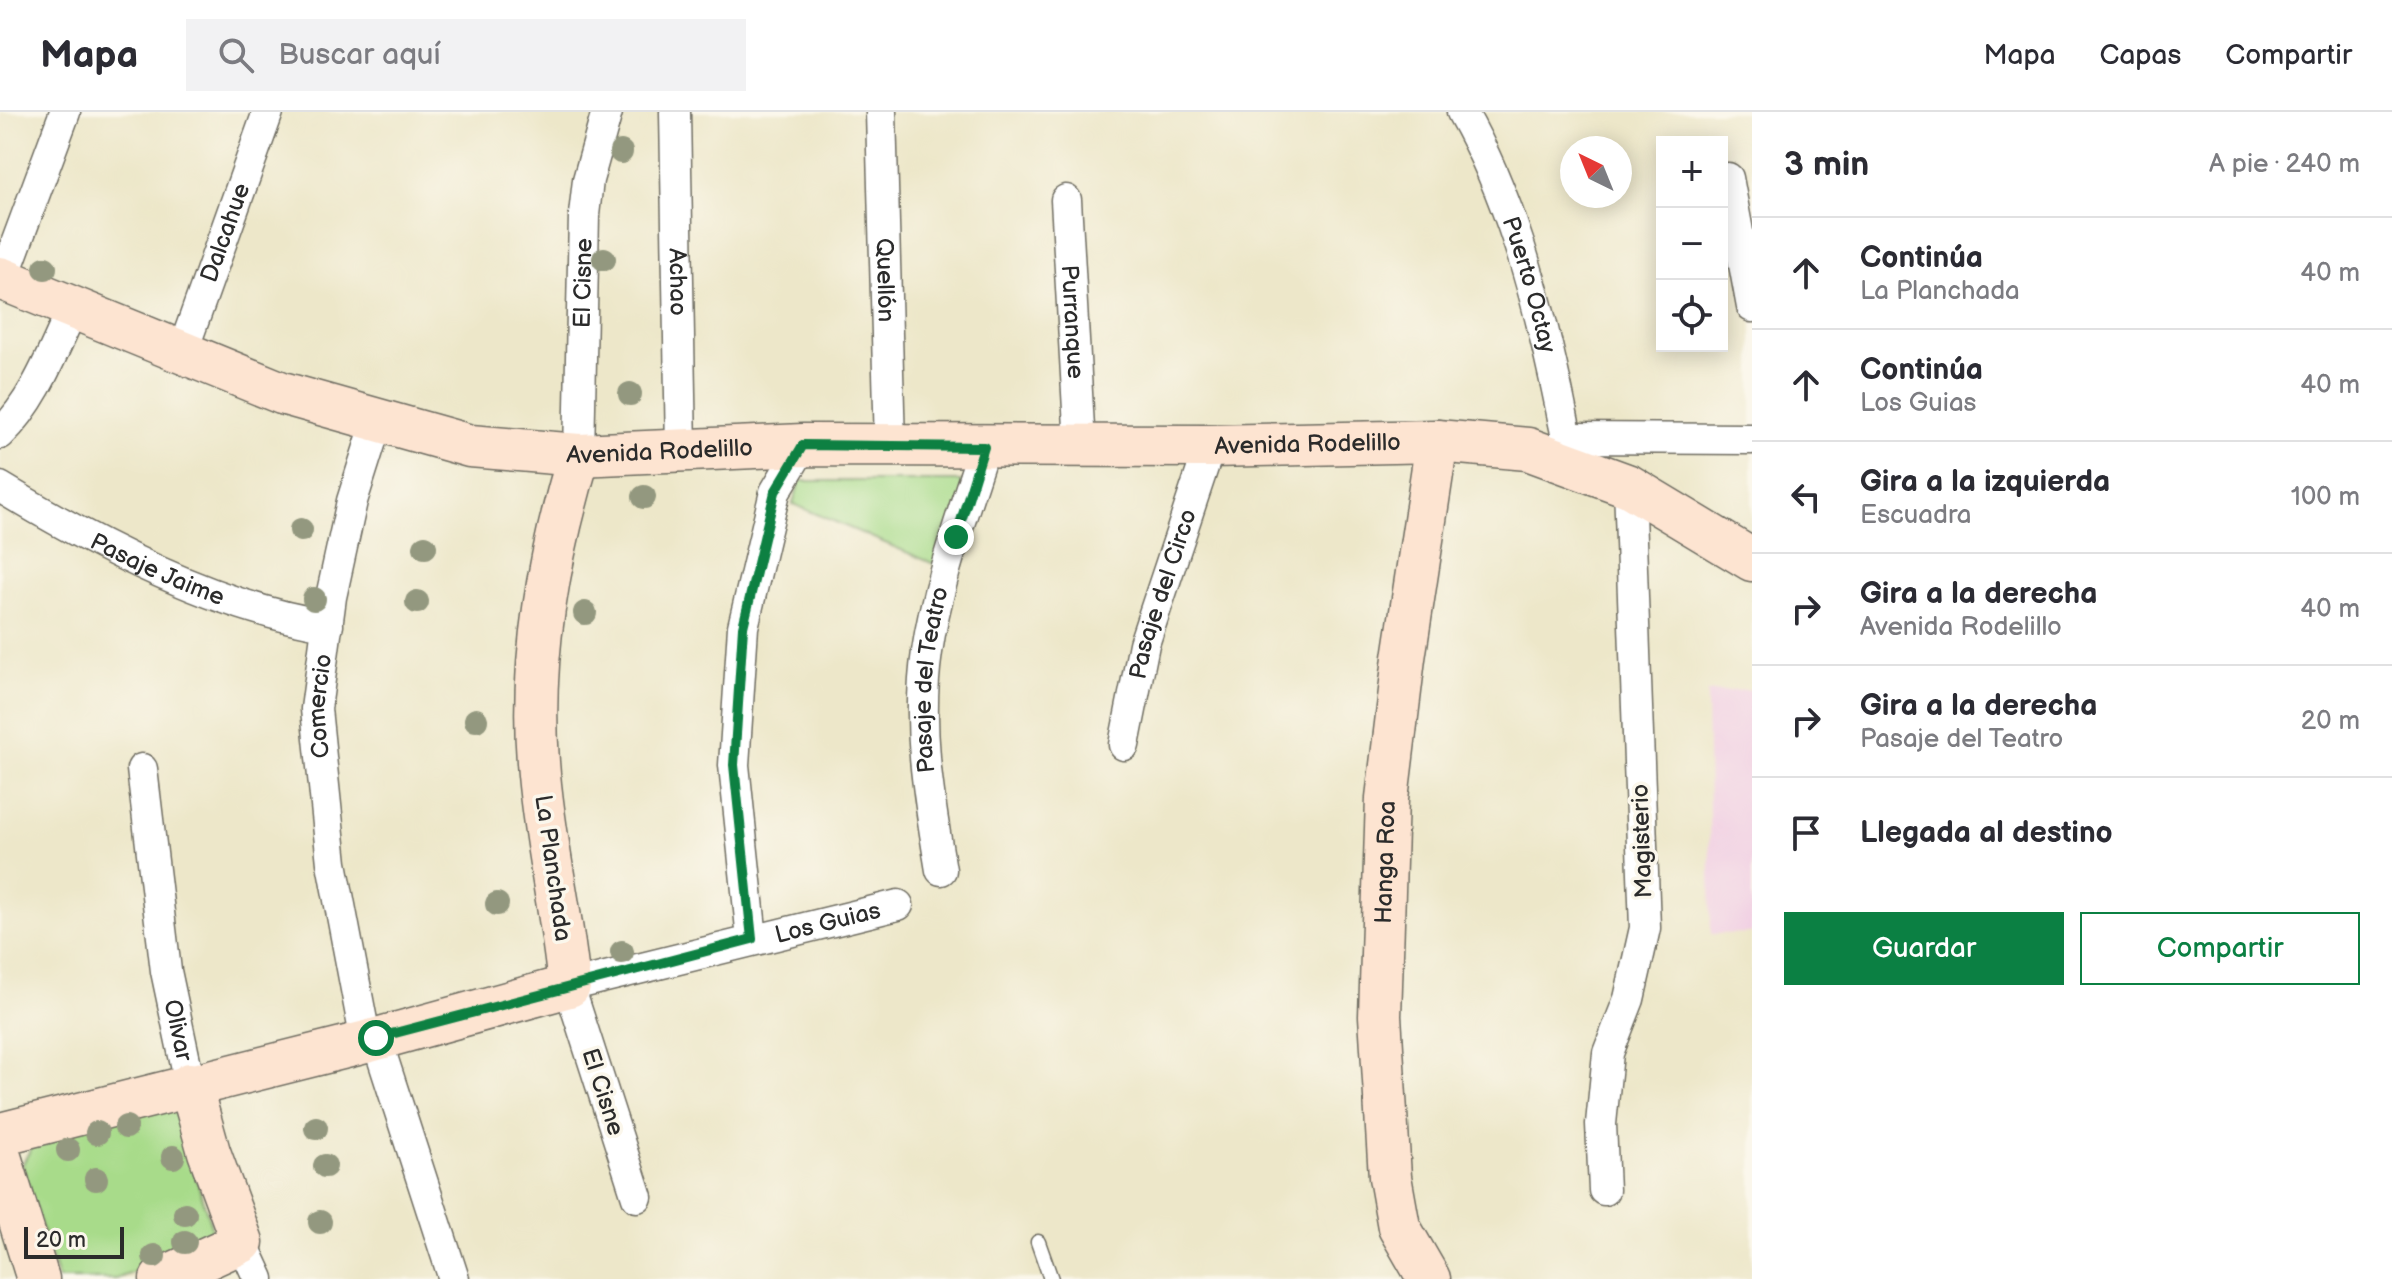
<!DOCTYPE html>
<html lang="es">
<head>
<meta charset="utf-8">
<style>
	:root { --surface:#fff; --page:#f2f2f3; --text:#2b2b33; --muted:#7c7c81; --line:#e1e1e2; --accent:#0b8043 }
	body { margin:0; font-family:"Balsamiq Sans",sans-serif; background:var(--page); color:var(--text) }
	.controls { position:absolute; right:24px; top:24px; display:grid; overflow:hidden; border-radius:0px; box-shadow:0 4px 20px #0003 }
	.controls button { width:72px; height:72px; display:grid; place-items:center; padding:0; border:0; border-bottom:2px solid var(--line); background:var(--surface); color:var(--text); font:40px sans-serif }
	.compass { position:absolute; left:1560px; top:24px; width:72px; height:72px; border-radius:50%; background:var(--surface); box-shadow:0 4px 20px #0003; rotate:317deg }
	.scale { position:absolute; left:24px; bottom:20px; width:100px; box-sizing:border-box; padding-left:8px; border:4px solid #2b2b2b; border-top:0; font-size:22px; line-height:28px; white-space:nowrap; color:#2b2b2b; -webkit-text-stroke:6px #fbf7ec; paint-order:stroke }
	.stop { position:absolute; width:24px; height:24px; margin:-18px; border:6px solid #0b8043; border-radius:50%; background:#fff }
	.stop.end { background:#0b8043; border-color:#fff; box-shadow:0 2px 8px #0008 }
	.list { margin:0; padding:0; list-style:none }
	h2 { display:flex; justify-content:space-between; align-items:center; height:104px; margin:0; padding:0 32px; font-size:34px }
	h2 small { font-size:26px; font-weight:400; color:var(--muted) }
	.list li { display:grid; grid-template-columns:52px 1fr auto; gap:24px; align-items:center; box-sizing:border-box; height:112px; padding:0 32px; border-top:2px solid var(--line) }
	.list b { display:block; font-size:30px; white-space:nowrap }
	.list p { margin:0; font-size:26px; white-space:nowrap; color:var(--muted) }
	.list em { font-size:26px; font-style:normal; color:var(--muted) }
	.actions { display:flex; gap:16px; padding:24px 32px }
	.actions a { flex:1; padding:18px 0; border:2px solid var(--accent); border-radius:0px; text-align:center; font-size:28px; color:var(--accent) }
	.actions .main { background:var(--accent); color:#fff }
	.icon { flex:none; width:44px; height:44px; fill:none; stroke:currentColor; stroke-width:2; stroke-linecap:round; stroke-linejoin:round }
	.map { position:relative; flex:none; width:1752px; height:1167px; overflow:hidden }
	header { display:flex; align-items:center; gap:48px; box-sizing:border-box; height:112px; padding:0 40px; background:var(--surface); border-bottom:2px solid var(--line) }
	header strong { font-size:38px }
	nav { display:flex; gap:44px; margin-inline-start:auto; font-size:28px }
	.search { width:560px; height:72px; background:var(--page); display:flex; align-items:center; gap:20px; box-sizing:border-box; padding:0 28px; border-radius:0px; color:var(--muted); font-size:30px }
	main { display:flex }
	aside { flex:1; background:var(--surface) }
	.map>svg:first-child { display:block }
	.built { fill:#f1d0e3 }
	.green { fill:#a8db8a; stroke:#6a835a; stroke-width:2 }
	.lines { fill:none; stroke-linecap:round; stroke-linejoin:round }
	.lane-casing { stroke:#6f6d62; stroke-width:17 }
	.street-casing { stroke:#6f6d62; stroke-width:33 }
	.secondary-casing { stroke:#6f6d62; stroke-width:45 }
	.lane { stroke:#fff; stroke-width:14 }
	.street { stroke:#fff; stroke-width:30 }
	.secondary { stroke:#fde4d1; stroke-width:42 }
	.tree { fill:#93987f }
	.route { stroke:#0b8043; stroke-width:10 }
	.labels { text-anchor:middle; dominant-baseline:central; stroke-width:7; stroke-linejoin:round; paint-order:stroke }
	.street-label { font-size:24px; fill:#2b2b2b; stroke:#fbf7ec }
</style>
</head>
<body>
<header>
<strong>Mapa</strong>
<div class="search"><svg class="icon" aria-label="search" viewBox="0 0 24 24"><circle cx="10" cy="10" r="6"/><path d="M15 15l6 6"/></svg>Buscar aquí</div>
<nav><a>Mapa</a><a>Capas</a><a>Compartir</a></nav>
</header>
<main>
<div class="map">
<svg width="1752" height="1167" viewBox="0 0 1752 1167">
	<rect width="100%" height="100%" fill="#fbf7ec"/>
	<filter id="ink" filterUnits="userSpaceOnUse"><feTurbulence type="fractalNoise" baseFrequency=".0125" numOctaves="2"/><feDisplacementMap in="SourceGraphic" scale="16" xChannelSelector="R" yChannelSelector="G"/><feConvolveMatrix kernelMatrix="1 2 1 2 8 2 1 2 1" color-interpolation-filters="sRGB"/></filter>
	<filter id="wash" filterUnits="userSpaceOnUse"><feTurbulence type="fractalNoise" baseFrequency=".006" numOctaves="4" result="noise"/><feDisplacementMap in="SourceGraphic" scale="32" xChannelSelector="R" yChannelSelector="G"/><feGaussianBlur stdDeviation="1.8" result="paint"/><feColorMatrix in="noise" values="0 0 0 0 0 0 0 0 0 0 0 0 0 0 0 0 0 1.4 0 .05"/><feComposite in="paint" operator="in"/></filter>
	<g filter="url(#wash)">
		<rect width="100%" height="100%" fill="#ede7c9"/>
		<polygon class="built" points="1752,578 1752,821 1711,822 1707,580"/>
		<g class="green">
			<polygon points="800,369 966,369 941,455 793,392"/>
			<polygon points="172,989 216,1130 116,1167 58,1167 22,1053 36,1027"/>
		</g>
	</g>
	<g filter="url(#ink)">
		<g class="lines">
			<g class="lane-casing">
				<polyline id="lane" points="1038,1130 1051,1167"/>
			</g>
			<g class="street-casing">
				<g id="street">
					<path id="s1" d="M 675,0 L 681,339"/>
					<path id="s2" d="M 881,0 L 890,334"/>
					<path id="s3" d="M 1462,0 C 1509,82 1536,181 1556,273 C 1562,300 1566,326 1574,352"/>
					<polyline points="1728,66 1752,195"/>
					<path id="s4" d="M 1066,88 L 1080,333"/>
					<polyline points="3,167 65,0"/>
					<path id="s5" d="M 182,241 L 268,0"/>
					<path d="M 0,322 C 35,289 53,239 73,196"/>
					<polyline points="1566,326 1752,327"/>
					<path id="s6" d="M 579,343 L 584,103 L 588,68 L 607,0"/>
					<path id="s7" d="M 0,375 C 94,432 218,497 328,513"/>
					<path id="s8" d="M 1124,633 L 1144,532 L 1210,334"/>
					<path id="s9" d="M 142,657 L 166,859 L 190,972"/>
					<path id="s10" d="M 941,758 C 929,687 916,613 927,540 C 937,470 963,402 984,335"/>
					<polyline points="752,827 734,653 743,515 775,380 803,333"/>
					<polyline points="376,926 454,1167"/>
					<path id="s11" d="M 366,930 L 332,751 L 316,597 L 331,485 L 352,389 L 377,310"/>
					<polyline points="1604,1078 1601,1012 1608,941 1629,887 1645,816 1629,374"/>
					<path id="s12" d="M 637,1085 L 569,874 L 898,793"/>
					<polyline points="242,1130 259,1167"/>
				</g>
			</g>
			<g class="secondary-casing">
				<g id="secondary">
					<path id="s13" d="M 0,166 L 282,281 L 470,334 L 579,343 L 803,333 L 1210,334 L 1437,329 L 1528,337 L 1629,374 L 1752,448"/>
					<path d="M 0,1022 L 366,930 L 569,874 C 562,799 543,725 538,650 C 530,546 549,443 579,343"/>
					<polyline points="0,1045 38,1167"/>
					<polyline points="161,1167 242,1130 209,1040 190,972"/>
					<path id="s14" d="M 1429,1167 L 1399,1115 L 1390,1065 L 1380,904 L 1387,686 L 1404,546 L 1437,329"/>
				</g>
			</g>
			<use href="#lane" class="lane"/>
			<use href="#street" class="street"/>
			<use href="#secondary" class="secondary"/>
		</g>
		<g class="tree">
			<circle cx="621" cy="40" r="12"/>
			<circle cx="604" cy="147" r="12"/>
			<circle cx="45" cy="156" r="12"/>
			<circle cx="630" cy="282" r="12"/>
			<circle cx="644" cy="385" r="12"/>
			<circle cx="301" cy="418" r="12"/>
			<circle cx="425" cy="435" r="12"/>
			<circle cx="314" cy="487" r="12"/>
			<circle cx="417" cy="490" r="12"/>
			<circle cx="585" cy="501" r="12"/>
			<circle cx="476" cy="608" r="12"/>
			<circle cx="497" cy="792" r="12"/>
			<circle cx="622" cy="840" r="12"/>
			<circle cx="126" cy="1015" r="12"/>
			<circle cx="316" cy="1016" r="12"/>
			<circle cx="97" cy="1021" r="12"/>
			<circle cx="68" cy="1038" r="12"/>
			<circle cx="173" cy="1045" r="12"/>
			<circle cx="325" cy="1054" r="12"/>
			<circle cx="96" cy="1067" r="12"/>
			<circle cx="185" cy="1102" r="12"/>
			<circle cx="320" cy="1110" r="12"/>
			<circle cx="185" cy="1130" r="12"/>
			<circle cx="154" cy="1144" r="12"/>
		</g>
	</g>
	<g class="lines" filter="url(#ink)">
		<polyline class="route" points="376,926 752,827 734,653 743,515 775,380 803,333 984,335 956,425"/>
	</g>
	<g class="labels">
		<g class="street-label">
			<text stroke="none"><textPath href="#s5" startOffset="128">Dalcahue</textPath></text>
			<text stroke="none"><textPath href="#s2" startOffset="168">Quellón</textPath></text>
			<text stroke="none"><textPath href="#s1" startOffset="170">Achao</textPath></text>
			<text stroke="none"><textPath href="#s6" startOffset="172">El Cisne</textPath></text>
			<text stroke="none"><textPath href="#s3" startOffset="186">Puerto Octay</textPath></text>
			<text stroke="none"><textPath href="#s4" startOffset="122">Purranque</textPath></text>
			<text stroke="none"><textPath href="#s13" startOffset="1338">Avenida Rodelillo</textPath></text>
			<text stroke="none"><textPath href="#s13" startOffset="690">Avenida Rodelillo</textPath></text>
			<text stroke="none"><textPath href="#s7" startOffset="178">Pasaje Jaime</textPath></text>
			<text stroke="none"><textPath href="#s8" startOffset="156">Pasaje del Circo</textPath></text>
			<text stroke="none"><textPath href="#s10" startOffset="192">Pasaje del Teatro</textPath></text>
			<text stroke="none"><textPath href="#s11" startOffset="340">Comercio</textPath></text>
			<text transform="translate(1642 729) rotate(-92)">Magisterio</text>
			<text stroke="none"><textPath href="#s14" startOffset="426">Hanga Roa</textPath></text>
			<text transform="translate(553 756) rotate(82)">La Planchada</text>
			<text stroke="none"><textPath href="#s12" startOffset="488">Los Guias</textPath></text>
			<text stroke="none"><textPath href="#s9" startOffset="264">Olivar</textPath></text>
			<text transform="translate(603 980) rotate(72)">El Cisne</text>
		</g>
	</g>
</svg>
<div class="controls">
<button>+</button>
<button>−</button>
<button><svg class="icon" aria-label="locate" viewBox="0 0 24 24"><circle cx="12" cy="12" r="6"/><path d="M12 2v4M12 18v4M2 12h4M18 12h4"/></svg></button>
</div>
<svg class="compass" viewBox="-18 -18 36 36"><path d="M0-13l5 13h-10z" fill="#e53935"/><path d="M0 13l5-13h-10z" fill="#7c7c81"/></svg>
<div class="scale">20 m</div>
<div class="stop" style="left:376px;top:926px"></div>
<div class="stop end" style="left:956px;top:425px"></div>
</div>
<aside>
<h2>3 min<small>A pie · 240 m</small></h2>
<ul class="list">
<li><svg class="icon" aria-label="ahead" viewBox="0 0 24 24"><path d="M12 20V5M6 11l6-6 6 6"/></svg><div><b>Continúa</b><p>La Planchada</p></div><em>40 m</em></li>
<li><svg class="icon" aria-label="ahead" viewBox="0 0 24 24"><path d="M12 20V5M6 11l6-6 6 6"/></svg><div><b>Continúa</b><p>Los Guias</p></div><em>40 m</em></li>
<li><svg class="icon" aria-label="left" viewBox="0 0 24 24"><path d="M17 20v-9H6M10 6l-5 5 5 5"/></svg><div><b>Gira a la izquierda</b><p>Escuadra</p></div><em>100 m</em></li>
<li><svg class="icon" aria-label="right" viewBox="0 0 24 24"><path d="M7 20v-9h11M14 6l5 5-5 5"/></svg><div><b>Gira a la derecha</b><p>Avenida Rodelillo</p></div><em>40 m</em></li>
<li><svg class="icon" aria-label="right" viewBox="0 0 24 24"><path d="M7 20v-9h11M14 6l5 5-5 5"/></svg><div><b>Gira a la derecha</b><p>Pasaje del Teatro</p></div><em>20 m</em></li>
<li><svg class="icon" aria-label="arrive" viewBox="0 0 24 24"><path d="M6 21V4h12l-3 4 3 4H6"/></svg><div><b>Llegada al destino</b></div></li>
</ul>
<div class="actions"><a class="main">Guardar</a><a>Compartir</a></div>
</aside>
</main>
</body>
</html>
